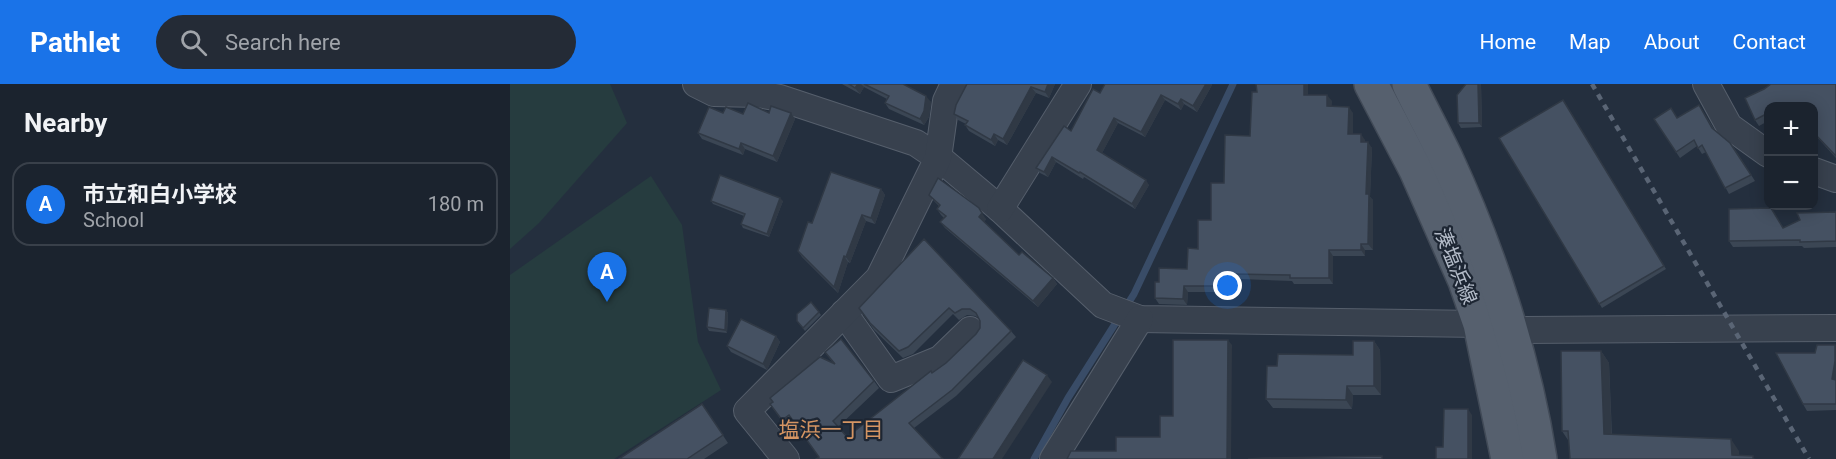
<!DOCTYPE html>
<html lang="en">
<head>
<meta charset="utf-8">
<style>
	:root { --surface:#1b232e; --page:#242b36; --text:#f1f3f6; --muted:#a0a4aa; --line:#39404a; --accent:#1a73e8 }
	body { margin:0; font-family:Roboto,"Noto Sans JP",sans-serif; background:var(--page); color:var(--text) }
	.controls { position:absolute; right:18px; top:18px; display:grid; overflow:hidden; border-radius:12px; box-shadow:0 3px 15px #0003 }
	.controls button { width:54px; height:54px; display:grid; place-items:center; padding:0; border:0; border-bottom:2px solid var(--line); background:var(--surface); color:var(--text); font:30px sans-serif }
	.you { position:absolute; left:718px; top:202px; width:21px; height:21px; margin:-15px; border:4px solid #fff; border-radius:50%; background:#1a73e8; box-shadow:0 0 0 9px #1a73e833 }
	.badge { display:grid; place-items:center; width:39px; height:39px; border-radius:50%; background:var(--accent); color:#fff; font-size:20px; font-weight:700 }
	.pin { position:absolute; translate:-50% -50px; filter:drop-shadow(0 2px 3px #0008) }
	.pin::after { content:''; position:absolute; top:32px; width:21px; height:18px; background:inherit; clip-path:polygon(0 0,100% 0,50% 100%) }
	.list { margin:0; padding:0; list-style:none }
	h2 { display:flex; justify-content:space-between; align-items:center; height:78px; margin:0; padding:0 24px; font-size:26px }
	h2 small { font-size:20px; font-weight:400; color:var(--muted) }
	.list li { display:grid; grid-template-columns:39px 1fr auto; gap:18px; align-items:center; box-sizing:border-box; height:84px; margin:0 12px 12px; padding:0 12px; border:2px solid var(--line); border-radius:18px }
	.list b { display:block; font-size:22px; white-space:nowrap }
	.list p { margin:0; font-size:20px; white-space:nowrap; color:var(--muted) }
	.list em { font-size:20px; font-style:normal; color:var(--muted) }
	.icon { flex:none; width:33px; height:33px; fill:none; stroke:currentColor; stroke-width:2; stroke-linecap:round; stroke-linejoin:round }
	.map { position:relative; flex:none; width:1326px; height:375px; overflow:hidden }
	header { display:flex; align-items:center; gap:36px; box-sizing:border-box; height:84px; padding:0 30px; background:var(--accent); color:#fff }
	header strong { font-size:28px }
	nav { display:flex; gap:33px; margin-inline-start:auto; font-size:21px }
	.search { width:420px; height:54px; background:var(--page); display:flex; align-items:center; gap:15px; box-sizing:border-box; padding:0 21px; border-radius:33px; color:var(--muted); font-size:22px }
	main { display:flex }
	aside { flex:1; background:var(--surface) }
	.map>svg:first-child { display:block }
	.green { fill:#263c3f }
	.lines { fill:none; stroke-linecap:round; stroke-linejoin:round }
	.stream { stroke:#394c67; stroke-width:7 }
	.minor-casing { stroke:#565f6c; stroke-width:28 }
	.major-casing { stroke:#414a57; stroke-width:36 }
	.minor { stroke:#38414e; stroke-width:26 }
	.major { stroke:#56606e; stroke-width:33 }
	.rail { stroke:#5a6575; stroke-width:4.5; stroke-dasharray:6 6; stroke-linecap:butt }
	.wall { fill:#3b4654 }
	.shaded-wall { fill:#303945 }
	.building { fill:#455162; stroke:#303945; stroke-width:1.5 }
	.labels { text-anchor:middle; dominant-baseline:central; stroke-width:4.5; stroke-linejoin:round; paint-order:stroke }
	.street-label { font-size:20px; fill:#b4bcc9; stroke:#1d2633 }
	.neighbourhood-label { font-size:21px; fill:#d59563; stroke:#1d2633 }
</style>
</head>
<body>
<header>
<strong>Pathlet</strong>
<div class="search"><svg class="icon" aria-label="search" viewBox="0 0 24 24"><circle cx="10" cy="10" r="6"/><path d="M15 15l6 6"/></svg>Search here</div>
<nav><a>Home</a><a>Map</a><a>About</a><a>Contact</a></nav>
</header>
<main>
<aside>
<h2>Nearby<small></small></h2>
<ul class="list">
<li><span class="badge">A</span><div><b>市立和白小学校</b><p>School</p></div><em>180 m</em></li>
</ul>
</aside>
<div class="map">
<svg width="1326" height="375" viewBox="0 0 1326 375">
	<rect width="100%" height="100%" fill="#242f3e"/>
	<g class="green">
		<polygon points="0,0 100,0 117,39 29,139 0,165"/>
		<polygon points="141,92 172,141 188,258 211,306 104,375 0,375 0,191"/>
	</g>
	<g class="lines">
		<polyline class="stream" points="524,375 558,314 624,210 723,0"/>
		<g class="minor-casing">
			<g id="minor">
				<polyline points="186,0 204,9 248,10 270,14 406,59 434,78 490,125 593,221 630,235 970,240"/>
				<polyline points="1196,0 1219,42 1258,70"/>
				<polyline points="1304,87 1326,95"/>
				<polyline points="490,125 568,0"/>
				<polyline points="334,229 381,295 430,275 460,246"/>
				<polyline points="1000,246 1326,244"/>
				<polyline points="276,375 237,327 369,194 428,74 436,17 444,0"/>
				<polyline points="543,375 630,235"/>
			</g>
		</g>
		<g class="major-casing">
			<g id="major">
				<polyline points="861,0 906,86 955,197 970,240 998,375"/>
				<path d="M 899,0 C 911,25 924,49 936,74 C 979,167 1014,273 1030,375"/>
			</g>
		</g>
		<use href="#minor" class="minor"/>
		<use href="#major" class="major"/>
		<polyline class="rail" points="1082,0 1299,375"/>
	</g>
	<g class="wall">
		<polygon points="332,0 393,0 421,18 419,33 414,41 379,25 375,19 377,15 354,3 350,10"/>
		<polygon points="457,0 545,0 539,14 526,9 497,61 488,56 485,62 459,47 455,41 456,40 448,36 444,30"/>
		<polygon points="595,0 701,0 702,1 687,28 674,20 671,26 655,16 635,53 608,39 592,69 639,101 625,125 574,93 573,95 546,78 538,93 530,89 526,84 561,47 590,9"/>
		<polygon points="746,0 798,0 798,11 822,17 821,22 843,29 843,50 855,56 855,58 862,64 860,113 863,116 863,166 855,166 855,172 823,172 823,200 784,200 782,197 731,195 730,208 678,208 677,221 649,220 645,214 649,198 677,185 701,136 714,99 740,52 747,8"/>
		<polygon points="956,0 971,0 972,43 951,44 948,39"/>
		<polygon points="1326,0 1326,74 1305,51 1304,52 1304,22 1258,22 1258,37 1249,42 1245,36 1235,14"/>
		<polygon points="1053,16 1156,185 1092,224 989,54"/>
		<polygon points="1189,21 1204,45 1224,64 1245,97 1219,110 1196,68 1192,70 1187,62 1170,74 1144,35 1168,34"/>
		<polygon points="213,29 233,30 281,29 285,35 267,78 235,65 233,71 192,55 188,49"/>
		<polygon points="371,105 375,111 365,140 356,137 340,179 338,178 328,209 292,173 288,167 302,139"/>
		<polygon points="419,111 476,135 474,138 509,171 543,194 547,200 528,223 435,144 430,138 434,134 431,131 427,125 429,122 424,117"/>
		<polygon points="201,117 273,117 259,153 233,144 231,140 234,132 203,120"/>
		<polygon points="1326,128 1326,163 1294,164 1292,162 1223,163 1219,157 1274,144"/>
		<polygon points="414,155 501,247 506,253 446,312 404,344 309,373 283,338 276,343 260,320 323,279 315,268 364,297 369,304 328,343 337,353 436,279 466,250 470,244 470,237 469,234 465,232 457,231 449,236 443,230 403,270 393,274 364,246 349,224"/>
		<polygon points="301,218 311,231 295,247 287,237"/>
		<polygon points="216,226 218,229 217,249 199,247 197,243"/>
		<polygon points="266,252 270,258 257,286 221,268 217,262"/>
		<polygon points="864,257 870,266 871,311 843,311 842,325 763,324 756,315 767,282 843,271"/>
		<polygon points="1325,261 1326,262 1326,326 1297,327 1293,320 1305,269"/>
		<polygon points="1091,267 1099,279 1102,351 1229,367 1229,371 1246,375 1058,356 1052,347"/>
		<polygon points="192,320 218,359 194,375 109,375"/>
	</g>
	<g class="shaded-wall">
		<polygon points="348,0 351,0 354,3 350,10 345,4"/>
		<polygon points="538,0 545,0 539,14 535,8"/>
		<polygon points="696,0 701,0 702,1 687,28 683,22"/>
		<polygon points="794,0 798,0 798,16 794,11"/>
		<polygon points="968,0 971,0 972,43 969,39"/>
		<polygon points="521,3 526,9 497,61 493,55"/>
		<polygon points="651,11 655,16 635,53 631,48"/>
		<polygon points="817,11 822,17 821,28 817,22"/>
		<polygon points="416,12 421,18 419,33 414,41 410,35"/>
		<polygon points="671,15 674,20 671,26 668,20"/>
		<polygon points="839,23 843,29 843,55 838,50"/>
		<polygon points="281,29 285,35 267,78 263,72"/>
		<polygon points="604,34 608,39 591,71 587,66"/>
		<polygon points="484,50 488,56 485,62 481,56"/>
		<polygon points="851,50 855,56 855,64 851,58"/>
		<polygon points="858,58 862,64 860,113 863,116 863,166 858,160 856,110"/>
		<polygon points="231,59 235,65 233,71 229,65"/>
		<polygon points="542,73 546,78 538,93 534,88"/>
		<polygon points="636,96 639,101 625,125 622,120"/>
		<polygon points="371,105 375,111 365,140 361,134"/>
		<polygon points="270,114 273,117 259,153 257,150"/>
		<polygon points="472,129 476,135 474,139 469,133"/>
		<polygon points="352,131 356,137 340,179 336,173"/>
		<polygon points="851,160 855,166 855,172 851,166"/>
		<polygon points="819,166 823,172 823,200 819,194"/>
		<polygon points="334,172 338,178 328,209 324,203"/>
		<polygon points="726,190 731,195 730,208 726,202"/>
		<polygon points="543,194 547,200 528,223 523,217"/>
		<polygon points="674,202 678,208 677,221 673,215"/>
		<polygon points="216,226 218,229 217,249 215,246"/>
		<polygon points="266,252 270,258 257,286 253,280"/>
		<polygon points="718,256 722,261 721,375 717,375"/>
		<polygon points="864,257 870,266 871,311 864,302"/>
		<polygon points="1325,261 1326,262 1326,300 1322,295"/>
		<polygon points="1091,267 1099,279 1102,362 1094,350"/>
		<polygon points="537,291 542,298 492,375 483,375"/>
		<polygon points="837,302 843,311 842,325 836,316"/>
		<polygon points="958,325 962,331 962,375 958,375"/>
		<polygon points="1221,355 1229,367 1229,375 1222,371"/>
	</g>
	<g class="building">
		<polygon points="339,0 348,0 345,4"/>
		<polygon points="354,0 393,0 416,12 414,27 410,35 375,19 379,12"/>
		<polygon points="457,0 538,0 535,8 521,3 493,55 484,50 481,56 455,41 458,37 444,30 446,21"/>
		<polygon points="595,0 696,0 683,22 671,15 668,20 651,11 631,48 604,34 587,66 636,96 622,120 570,88 569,89 542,73 534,88 526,84 554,42 561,47 583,5 590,9"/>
		<polygon points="746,0 794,0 794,11 817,11 817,22 839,23 838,50 851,50 851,58 858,58 856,110 859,110 858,160 851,160 851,166 819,166 819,194 780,194 780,191 726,190 726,202 674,202 673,215 645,214 645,198 649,198 649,184 677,185 678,164 688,165 688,136 701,136 701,99 714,99 715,51 740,52 742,8 747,8"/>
		<polygon points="956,0 968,0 969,39 948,39 947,11"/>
		<polygon points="1261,0 1326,0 1326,72 1304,49 1304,22 1258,22 1258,29 1245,36 1235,14 1254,5"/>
		<polygon points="1053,16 1154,182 1089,220 989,54"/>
		<polygon points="238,19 259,29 261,22 281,29 263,72 231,59 229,65 188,49 199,23 213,29 216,23 233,30"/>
		<polygon points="1189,21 1202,44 1220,59 1241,91 1215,104 1192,61 1188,64 1184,56 1166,68 1144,35 1161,24 1167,34"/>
		<polygon points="321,88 371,105 361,134 352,131 336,173 334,172 324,203 288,167 298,138 302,139"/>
		<polygon points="210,91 270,114 257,150 231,140 235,130 201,117"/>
		<polygon points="428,94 469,124 472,129 469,133 509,171 512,168 543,194 523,217 430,138 436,132 427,125 430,121 419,111"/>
		<polygon points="1261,124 1273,144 1290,136 1287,129 1326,128 1326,157 1290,158 1290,156 1219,157 1219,125"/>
		<polygon points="414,155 501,247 442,306 399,339 433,375 306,375 309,373 279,331 272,336 260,320 263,318 260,314 310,273 325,280 315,268 331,255 364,297 323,337 337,353 421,287 422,289 436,279 466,250 470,244 470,237 466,229 460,225 452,225 445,229 439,224 398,263 389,267 360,239 349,224"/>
		<polygon points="301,218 309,228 293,244 287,237 287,230"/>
		<polygon points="199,224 216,226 215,246 197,243"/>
		<polygon points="231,235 266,252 253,280 217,262"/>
		<polygon points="663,256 718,256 717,375 557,375 561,367 606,367 606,353 650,353 650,332 663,332"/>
		<polygon points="843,257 864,257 864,302 837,302 836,316 756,315 757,282 767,282 768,270 843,271"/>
		<polygon points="1307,261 1325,261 1325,277 1322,295 1326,296 1326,320 1293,320 1266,269 1305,269"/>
		<polygon points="1051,267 1091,267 1094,350 1221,355 1222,371 1243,372 1243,375 1060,375 1058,347 1052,347"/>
		<polygon points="513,276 537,291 483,375 448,375"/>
		<polygon points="192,320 213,351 177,375 109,375"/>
		<polygon points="934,325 958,325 958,375 926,375 926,363 933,363"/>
		<polygon points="872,372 872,375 738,375 753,374"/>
	</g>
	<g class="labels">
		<g class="street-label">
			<text transform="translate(946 182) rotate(68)">湊塩浜線</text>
		</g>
		<g class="neighbourhood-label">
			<text x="321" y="346">塩浜一丁目</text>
		</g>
	</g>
</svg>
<div class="controls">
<button>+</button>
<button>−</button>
</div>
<div class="you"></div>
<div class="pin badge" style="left:97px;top:218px">A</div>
</div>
</main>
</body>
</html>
